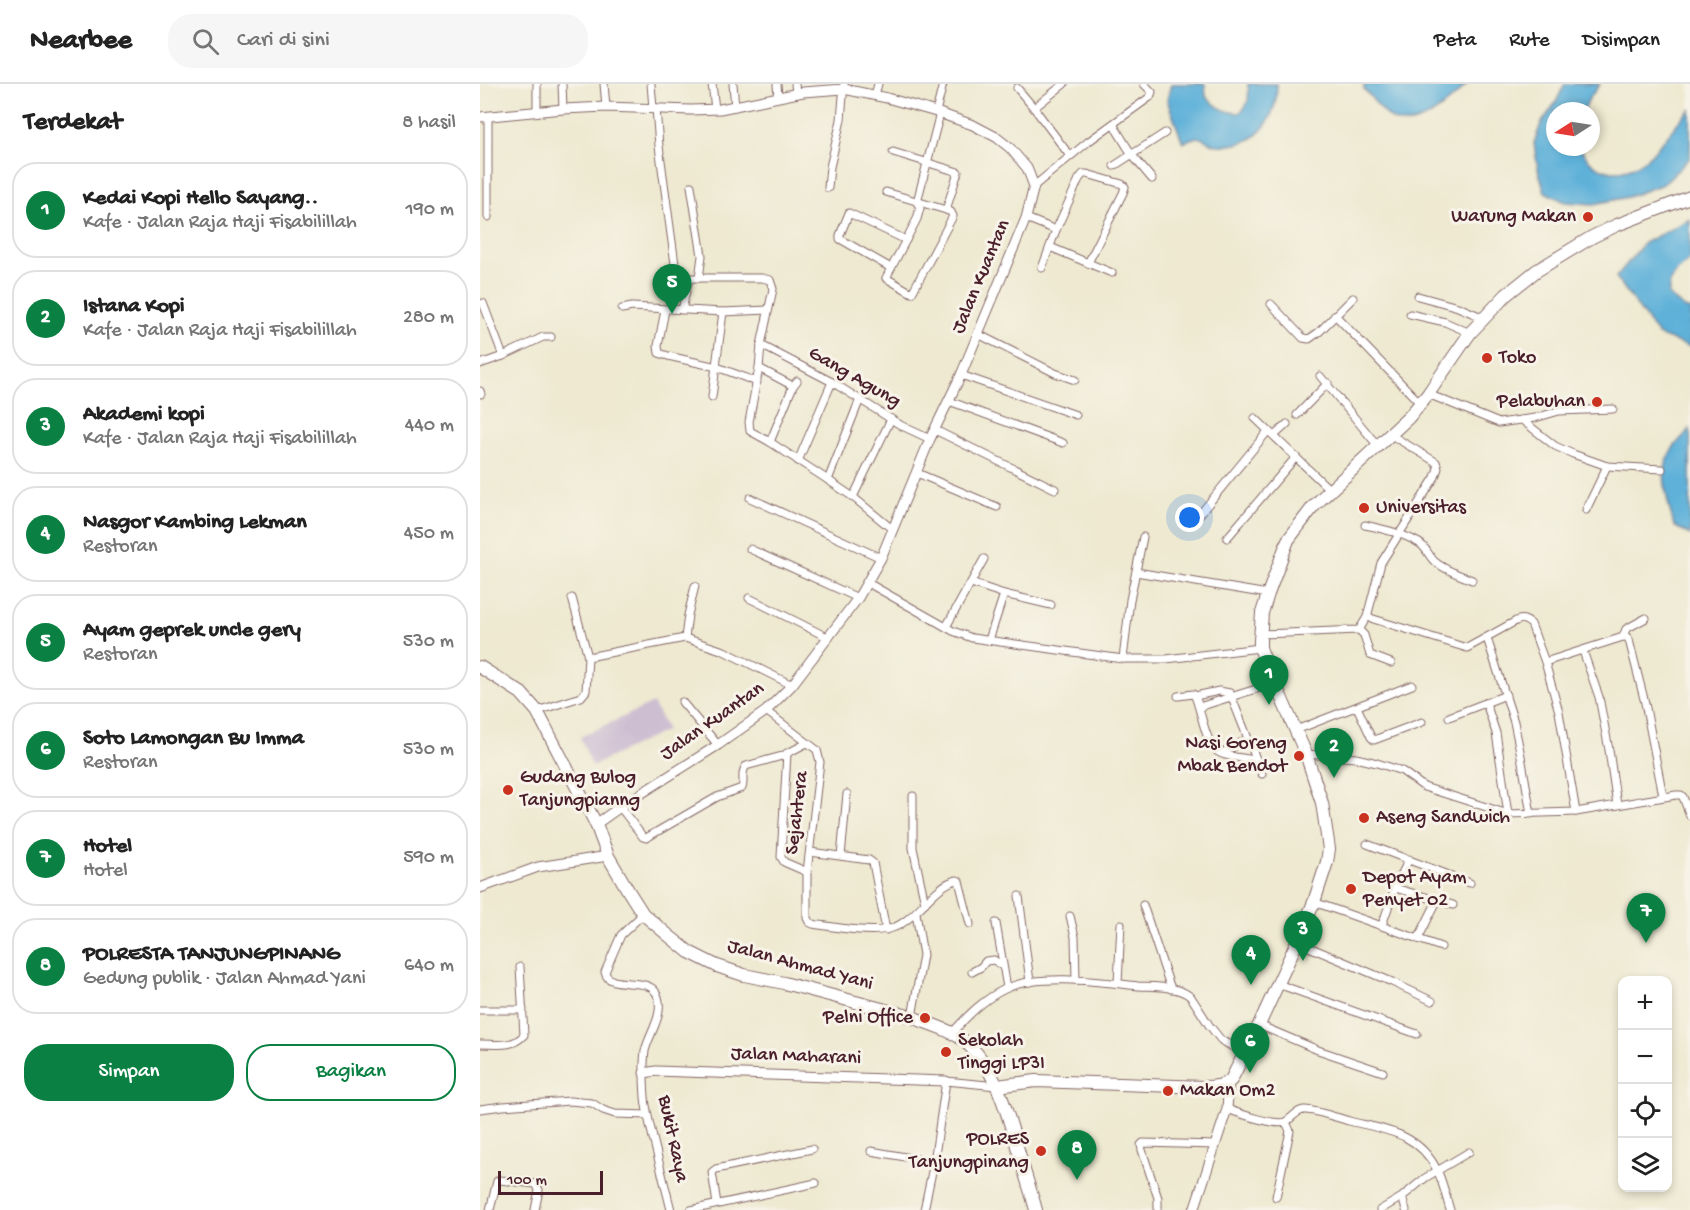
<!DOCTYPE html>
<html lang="id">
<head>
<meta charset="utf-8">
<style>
	:root { --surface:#fff; --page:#f6f6f6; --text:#222; --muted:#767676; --line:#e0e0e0; --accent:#0b8043 }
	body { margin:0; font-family:"Gochi Hand",sans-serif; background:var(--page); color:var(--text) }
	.controls { position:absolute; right:18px; bottom:18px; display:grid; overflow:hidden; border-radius:12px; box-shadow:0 3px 9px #0003 }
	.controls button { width:54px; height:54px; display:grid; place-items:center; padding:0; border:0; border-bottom:2px solid var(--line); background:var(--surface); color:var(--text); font:30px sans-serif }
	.compass { position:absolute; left:1066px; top:18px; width:54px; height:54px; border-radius:50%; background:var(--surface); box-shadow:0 3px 9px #0003; rotate:258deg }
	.scale { position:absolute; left:18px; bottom:15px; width:105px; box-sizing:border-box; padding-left:6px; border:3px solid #4a1f2b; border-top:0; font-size:16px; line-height:21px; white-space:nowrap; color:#4a1f2b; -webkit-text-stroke:4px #f7f3e8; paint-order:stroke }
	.you { position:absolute; left:710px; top:434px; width:21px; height:21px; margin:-15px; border:4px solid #fff; border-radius:50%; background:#1a73e8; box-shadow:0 0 0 9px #1a73e833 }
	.badge { display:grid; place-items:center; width:39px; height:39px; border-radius:50%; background:var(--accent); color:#fff; font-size:20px; font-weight:700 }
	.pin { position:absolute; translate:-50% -50px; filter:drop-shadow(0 2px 3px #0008) }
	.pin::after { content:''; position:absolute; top:32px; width:21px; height:18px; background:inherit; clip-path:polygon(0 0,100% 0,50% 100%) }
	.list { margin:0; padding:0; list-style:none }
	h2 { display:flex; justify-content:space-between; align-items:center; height:78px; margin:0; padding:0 24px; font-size:26px }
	h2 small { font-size:20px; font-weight:400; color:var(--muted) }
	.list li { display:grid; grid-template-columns:39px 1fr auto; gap:18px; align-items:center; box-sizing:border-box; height:96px; margin:0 12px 12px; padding:0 12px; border:2px solid var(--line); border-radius:24px }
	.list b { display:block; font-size:22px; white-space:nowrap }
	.list p { margin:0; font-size:20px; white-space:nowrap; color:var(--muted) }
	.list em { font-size:20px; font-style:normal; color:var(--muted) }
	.actions { display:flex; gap:12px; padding:18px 24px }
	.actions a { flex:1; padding:14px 0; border:2px solid var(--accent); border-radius:24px; text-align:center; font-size:21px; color:var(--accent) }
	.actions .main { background:var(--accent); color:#fff }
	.icon { flex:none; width:33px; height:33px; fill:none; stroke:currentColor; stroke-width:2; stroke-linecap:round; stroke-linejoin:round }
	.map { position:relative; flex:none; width:1210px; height:1126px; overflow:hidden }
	header { display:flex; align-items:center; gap:36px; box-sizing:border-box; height:84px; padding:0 30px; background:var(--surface); border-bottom:2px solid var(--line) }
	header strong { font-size:28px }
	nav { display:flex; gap:33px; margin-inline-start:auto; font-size:21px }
	.search { width:420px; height:54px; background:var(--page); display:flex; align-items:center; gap:15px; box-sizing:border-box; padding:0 21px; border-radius:24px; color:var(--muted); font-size:22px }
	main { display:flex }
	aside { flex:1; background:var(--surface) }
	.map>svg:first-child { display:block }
	.industrial { fill:#cebed2 }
	.water { fill:#5eb1d9; stroke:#546882; stroke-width:1.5 }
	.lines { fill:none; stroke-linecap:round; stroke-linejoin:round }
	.street-casing { stroke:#836665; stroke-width:9 }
	.secondary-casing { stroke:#836665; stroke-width:11 }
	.highway-casing { stroke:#836665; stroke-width:14 }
	.street { stroke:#fff; stroke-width:7 }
	.secondary { stroke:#fff; stroke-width:9 }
	.highway { stroke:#fff; stroke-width:12 }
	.poi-dot { fill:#c8321e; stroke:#f7f3e8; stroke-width:2 }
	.labels { text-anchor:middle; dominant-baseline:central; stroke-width:6; stroke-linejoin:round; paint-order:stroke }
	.poi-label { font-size:20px; fill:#4a1f2b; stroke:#f7f3e8; text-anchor:start }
	.street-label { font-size:20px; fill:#4a1f2b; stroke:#f7f3e8 }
</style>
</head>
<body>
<header>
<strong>Nearbee</strong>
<div class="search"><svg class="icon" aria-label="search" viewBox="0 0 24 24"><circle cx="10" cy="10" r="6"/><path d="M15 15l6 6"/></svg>Cari di sini</div>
<nav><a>Peta</a><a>Rute</a><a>Disimpan</a></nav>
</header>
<main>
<aside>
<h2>Terdekat<small>8 hasil</small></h2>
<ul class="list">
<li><span class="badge">1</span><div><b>Kedai Kopi Hello Sayang..</b><p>Kafe · Jalan Raja Haji Fisabilillah</p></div><em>190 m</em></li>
<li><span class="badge">2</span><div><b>Istana Kopi</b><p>Kafe · Jalan Raja Haji Fisabilillah</p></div><em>280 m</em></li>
<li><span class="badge">3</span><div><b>Akademi kopi</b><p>Kafe · Jalan Raja Haji Fisabilillah</p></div><em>440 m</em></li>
<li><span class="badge">4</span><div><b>Nasgor Kambing Lekman</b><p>Restoran</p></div><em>450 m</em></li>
<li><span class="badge">5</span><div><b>Ayam geprek uncle gery</b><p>Restoran</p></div><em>530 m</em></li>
<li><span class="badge">6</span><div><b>Soto Lamongan Bu Imma</b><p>Restoran</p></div><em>530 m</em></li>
<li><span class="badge">7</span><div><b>Hotel</b><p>Hotel</p></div><em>590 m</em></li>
<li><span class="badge">8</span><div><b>POLRESTA TANJUNGPINANG</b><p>Gedung publik · Jalan Ahmad Yani</p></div><em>640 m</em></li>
</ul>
<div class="actions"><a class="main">Simpan</a><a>Bagikan</a></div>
</aside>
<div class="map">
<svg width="1210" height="1126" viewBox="0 0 1210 1126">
	<rect width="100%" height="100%" fill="#f7f3e8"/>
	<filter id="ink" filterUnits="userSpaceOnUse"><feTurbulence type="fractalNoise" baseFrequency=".0167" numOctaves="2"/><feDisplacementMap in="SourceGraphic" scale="12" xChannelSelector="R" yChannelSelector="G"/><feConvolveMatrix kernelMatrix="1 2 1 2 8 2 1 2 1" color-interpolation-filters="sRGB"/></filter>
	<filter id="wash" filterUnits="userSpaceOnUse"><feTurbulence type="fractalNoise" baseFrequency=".008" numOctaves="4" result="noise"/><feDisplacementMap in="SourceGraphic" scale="24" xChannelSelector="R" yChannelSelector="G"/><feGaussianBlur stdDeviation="1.35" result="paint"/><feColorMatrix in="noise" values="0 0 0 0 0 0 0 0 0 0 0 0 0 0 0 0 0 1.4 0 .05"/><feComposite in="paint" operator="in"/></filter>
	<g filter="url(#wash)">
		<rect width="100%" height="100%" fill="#eee9d0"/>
		<polygon class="industrial" points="173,619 187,646 112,682 100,653"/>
		<g class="water">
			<path d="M 691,0 L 725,0 L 726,13 C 737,23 744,28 759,29 C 770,21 769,13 768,0 L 797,0 C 797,28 785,54 756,60 C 750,61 743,62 737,61 C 719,57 724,47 703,59 L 687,16 Z"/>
			<path d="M 884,0 L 930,0 L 936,4 L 944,0 L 987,0 C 971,17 933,54 909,33 C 900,25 892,14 884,5 Z"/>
			<path d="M 1085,0 L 1120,0 L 1108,16 L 1104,27 L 1075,27 L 1075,63 L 1099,63 C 1107,76 1116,86 1132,87 C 1170,89 1185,48 1210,26 L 1210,74 L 1183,100 L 1148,113 L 1114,120 L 1085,118 L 1065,108 L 1058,85 L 1054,59 L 1061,40 L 1076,18 Z"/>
			<path d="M 1210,135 L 1210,176 C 1196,188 1187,192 1189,212 L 1206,225 L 1210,225 L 1210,263 L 1178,251 L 1136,193 L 1164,159 Z"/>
			<path d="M 1210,345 L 1210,451 L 1194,442 C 1188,417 1176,386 1194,363 C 1198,357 1205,351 1210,345 Z"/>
		</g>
	</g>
	<g filter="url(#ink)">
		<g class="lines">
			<g class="street-casing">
				<g id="street">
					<polyline points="57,0 57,27"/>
					<polyline points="82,0 83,25"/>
					<polyline points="124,0 126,23"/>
					<polyline points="171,0 173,24"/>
					<polyline points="232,0 235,25"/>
					<polyline points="253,0 255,23"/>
					<polyline points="297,0 298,13"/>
					<polyline points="315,0 316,9"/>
					<polyline points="537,4 554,24 590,72"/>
					<polyline points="395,11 398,0"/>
					<polyline points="176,24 179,62 195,180"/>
					<polyline points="554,24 584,0"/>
					<polyline points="456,28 463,0"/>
					<polyline points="633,40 652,71 672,95"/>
					<polyline points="413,68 478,88 466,126"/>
					<polyline points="634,82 685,49"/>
					<polyline points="211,102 222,172 219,194"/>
					<polyline points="554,102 609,57 670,13 672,8 664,0"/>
					<polyline points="348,104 350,83 361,36 364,0"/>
					<polyline points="406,108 466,126 471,128 473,132 432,209 406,194 437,135 440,124 437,118"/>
					<polyline points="437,118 460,29"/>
					<polyline points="8,133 8,32"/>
					<polyline points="546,134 576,146"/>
					<polyline points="570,163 632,189"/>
					<polyline points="411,184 360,155 360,151 369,129 426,156"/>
					<polyline points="562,184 576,146 599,95 603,90 607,90 642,100 645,103 643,109 608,179"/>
					<polyline points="938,212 978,223 1004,234"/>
					<polyline points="3,219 23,272"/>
					<polyline points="791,220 823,254 829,255 839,248 873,214"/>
					<polyline points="142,225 152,223 243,228 288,226"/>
					<polyline points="185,226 178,262 179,269 188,272 237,283 277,298"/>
					<polyline points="202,226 208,198 212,194 282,194 290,196 293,205 281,261 279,284 269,338 270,347 290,358 348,396 373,413 412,445"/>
					<polyline points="930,230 965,238 990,249"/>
					<polyline points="855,231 940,319"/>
					<polyline points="498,250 575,289 595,296"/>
					<polyline points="281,261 352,298 422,342 450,355"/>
					<polyline points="0,280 23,272 63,253 71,253"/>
					<polyline points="279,284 313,302"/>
					<polyline points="481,291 596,331"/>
					<polyline points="840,292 898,362"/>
					<polyline points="0,307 1,310"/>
					<polyline points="948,310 1019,339 1055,334 1079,327 1133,325"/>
					<polyline points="232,313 243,228"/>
					<polyline points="469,317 583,359"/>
					<polyline points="817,331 848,299"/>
					<polyline points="775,334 850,406"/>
					<polyline points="1042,336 1075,362 1093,370 1127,382 1182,385"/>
					<polyline points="455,346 575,405"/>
					<polyline points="794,352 807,340"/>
					<polyline points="290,358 313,302 317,297"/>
					<polyline points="318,377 352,298"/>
					<polyline points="437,389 517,423"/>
					<polyline points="348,396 380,315"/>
					<polyline points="373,413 411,335"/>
					<polyline points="270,414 401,474"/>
					<polyline points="1106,426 1127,382"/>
					<polyline points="716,435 788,347"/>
					<path d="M 885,441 C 903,445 922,449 939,459 C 946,463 948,471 954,477 C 964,486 980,491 992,496"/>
					<polyline points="747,454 816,373"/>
					<polyline points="270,465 378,514"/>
					<polyline points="656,488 788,510"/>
					<polyline points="388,499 473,547 492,554 643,575 686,575 780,564"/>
					<polyline points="491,499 524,510 571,521"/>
					<polyline points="269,514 349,554"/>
					<path d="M 887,533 L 987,564 L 1036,537 C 1042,534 1046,536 1051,540 L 1065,578 L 1079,628 L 1096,728"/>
					<polyline points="466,543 504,475"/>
					<polyline points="879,546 884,551 890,571 911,579"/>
					<polyline points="780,550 879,546 887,533 901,479 955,393 958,384 956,378 911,351"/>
					<polyline points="1143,553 1147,553 1149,556 1165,619 1183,712"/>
					<polyline points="205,554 208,531 215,502"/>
					<polyline points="1007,554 1034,638 1041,672 1051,730"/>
					<polyline points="509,556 524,510"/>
					<polyline points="1103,567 1119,613 1129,666 1137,721"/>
					<polyline points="108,573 205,554 244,567 312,601"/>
					<polyline points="643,575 650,516 663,453"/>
					<polyline points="1065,578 1143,553 1146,545 1166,534"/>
					<path d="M 698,612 L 713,610 L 715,612 C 721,626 725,658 737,667 C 744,673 765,674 775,676"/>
					<polyline points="715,612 739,607 750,609 782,690"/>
					<polyline points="202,618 238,661"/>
					<polyline points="1006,619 1016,649 1028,730"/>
					<polyline points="719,623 795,599"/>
					<polyline points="877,623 891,653 894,656 942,638"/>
					<polyline points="57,627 101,613 106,607 108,573 92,514"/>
					<path d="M 286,627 L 337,666 L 340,678 L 327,788 L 327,834 L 329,838 L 333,840 C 353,843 397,851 415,843 C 437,834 455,800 477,796 L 479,797 L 490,840"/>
					<polyline points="969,633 1026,611"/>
					<polyline points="816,646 932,601"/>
					<polyline points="307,669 301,773 304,778 327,788"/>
					<polyline points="742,669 768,655"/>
					<polyline points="826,670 876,674 897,679 922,687 944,703 1028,730 1096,728 1196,711 1201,711 1203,713 1210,732"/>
					<polyline points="433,712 433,764 445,819"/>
					<path d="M 140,723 L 163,753 L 166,754 L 237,713 L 262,704 C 265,697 260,689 266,682 L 302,672 L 327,659"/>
					<polyline points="887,760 990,799"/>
					<polyline points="330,768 389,776 393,779 406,846"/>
					<polyline points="361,772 367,710"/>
					<polyline points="915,804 973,821"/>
					<polyline points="539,812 550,898"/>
					<polyline points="834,818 961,863"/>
					<polyline points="663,821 691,905"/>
					<path d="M 163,830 L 141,851 L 125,888 C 129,908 171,889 178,913 C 184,931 169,950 165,967 C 163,981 164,999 165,1013 C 166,1027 170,1041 173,1054 C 179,1078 185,1102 191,1126"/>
					<polyline points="590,832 595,853 596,896"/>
					<polyline points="516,839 527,904"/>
					<polyline points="902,841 915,804 929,775"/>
					<polyline points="938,855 957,817"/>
					<polyline points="817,858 912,898 952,917"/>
					<polyline points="492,888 501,883 506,877 514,876 522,882"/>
					<polyline points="638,899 641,840"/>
					<polyline points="798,900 937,950"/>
					<polyline points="0,926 43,926"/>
					<polyline points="432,933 443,871 436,829"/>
					<polyline points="779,941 838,966 903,988"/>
					<path d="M 472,949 C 488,931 504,915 525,905 C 558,889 622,898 658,902 C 675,903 698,902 711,913 L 729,941 L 741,956 L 765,970"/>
					<path d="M 0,960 C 17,960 32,964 44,951 L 40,883"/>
					<polyline points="0,1025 23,1022 90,1017 112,1019 123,1026 135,1030 168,1031"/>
					<path d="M 747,1025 C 758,1029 795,1042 805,1038 C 812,1035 815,1027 824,1026 C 833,1025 858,1034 869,1037 C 905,1046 938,1048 957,1086 C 963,1098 966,1113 970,1126"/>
					<polyline points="391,1067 454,1078"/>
					<polyline points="796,1113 810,1047 806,1038"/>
					<polyline points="922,1113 926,1126"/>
					<polyline points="237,1120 232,1088 236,1085 332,1065"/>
					<polyline points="10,1126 17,1097 20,1096 56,1100 59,1106 55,1126"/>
					<polyline points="211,1126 336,1099"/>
					<polyline points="444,1126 454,1078 466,997 517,1002"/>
					<polyline points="678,1126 678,1114 662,1066 661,1061 663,1059 735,1061"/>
					<polyline points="900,1126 922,1113 945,1094 989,1068"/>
				</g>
			</g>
			<g class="secondary-casing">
				<g id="secondary">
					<polyline points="0,33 83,25 126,23 211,26 240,25 323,8 364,5 407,14 456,28 493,41 516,53 530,64 547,84 554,102 546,134 481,291 450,355 401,474 378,514 312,601 286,627 238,661 143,721 116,740"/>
					<polyline points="0,804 58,783 128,772"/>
					<polyline points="164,989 176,987 466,997"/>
					<polyline points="714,1126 747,1025 749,998"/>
				</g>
			</g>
			<g class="highway-casing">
				<g id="highway">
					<path d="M 0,583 L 41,609 L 57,627 L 116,740 L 128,772 L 149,808 L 163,830 L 188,851 L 209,868 L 237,882 L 264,891 L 304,899 L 432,933 C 448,940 469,945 482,955 C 517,983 527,1029 539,1069 C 544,1088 551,1107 556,1126"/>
					<path d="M 517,1002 L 556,997 L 724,1003 C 733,1003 744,1002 751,996 L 779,941 L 817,858 L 834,818 L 847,778 L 849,765 L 842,719 L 826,670 L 786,579 L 780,564 L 780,556 L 782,529 L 788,510 L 808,456 L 833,423 L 843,413 L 929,333 L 948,310 L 990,249 L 1026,211 L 1056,187 L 1112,153 L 1137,141 L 1210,113"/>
				</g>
			</g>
			<use href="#street" class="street"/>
			<use href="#secondary" class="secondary"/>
			<use href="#highway" class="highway"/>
		</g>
	</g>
	<g class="poi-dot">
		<circle cx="1108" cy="133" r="6"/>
		<circle cx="1007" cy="274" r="6"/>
		<circle cx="1117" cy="318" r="6"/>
		<circle cx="884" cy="424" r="6"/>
		<circle cx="819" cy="672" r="6"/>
		<circle cx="28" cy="706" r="6"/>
		<circle cx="884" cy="734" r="6"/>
		<circle cx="871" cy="805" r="6"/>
		<circle cx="445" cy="934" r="6"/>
		<circle cx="466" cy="968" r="6"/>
		<circle cx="688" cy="1007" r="6"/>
		<circle cx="561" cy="1067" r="6"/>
	</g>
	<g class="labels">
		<g class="poi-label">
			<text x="1096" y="133" text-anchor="end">Warung Makan</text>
			<text x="1019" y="274">Toko</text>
			<text x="1105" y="318" text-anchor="end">Pelabuhan</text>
			<text x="896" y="424">Universitas</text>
			<text x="807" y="660" text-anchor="end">Nasi Goreng<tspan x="807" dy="23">Mbak Bendot</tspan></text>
			<text x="40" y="694">Gudang Bulog<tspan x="40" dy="23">Tanjungpianng</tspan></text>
			<text x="896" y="734">Aseng Sandwich</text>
			<text x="883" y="794">Depot Ayam<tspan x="883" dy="23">Penyet 02</tspan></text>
			<text x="433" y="934" text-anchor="end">Pelni Office</text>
			<text x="478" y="957">Sekolah<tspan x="478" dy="23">Tinggi LP3I</tspan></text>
			<text x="700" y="1007">Makan Om2</text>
			<text x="549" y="1056" text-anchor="end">POLRES<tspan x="549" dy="23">Tanjungpinang</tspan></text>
		</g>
		<g class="street-label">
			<text transform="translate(502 193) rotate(-67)">Jalan Kuantan</text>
			<text transform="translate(374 294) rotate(30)">Gang Agung</text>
			<text transform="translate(233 638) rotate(-35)">Jalan Kuantan</text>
			<text transform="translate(318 729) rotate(-83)">Sejahtera</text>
			<text transform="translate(320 882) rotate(15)">Jalan Ahmad Yani</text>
			<text transform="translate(316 973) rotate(2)">Jalan Maharani</text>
			<text transform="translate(192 1055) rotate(78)">Bukit Raya</text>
		</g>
	</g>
</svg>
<div class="controls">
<button>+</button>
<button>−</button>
<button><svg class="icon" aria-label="locate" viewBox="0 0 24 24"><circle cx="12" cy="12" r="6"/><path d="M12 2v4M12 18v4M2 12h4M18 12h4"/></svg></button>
<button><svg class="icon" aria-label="layers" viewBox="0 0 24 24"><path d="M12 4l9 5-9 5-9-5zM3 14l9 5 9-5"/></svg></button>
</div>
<svg class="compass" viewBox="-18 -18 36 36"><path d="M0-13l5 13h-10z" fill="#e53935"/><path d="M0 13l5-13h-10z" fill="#767676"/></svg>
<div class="scale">100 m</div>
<div class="you"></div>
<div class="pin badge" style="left:789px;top:621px">1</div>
<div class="pin badge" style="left:854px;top:694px">2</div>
<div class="pin badge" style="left:823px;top:877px">3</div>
<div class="pin badge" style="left:771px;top:901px">4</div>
<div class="pin badge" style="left:192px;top:230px">5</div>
<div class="pin badge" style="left:770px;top:989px">6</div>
<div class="pin badge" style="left:1166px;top:859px">7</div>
<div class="pin badge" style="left:597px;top:1096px">8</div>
</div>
</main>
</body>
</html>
